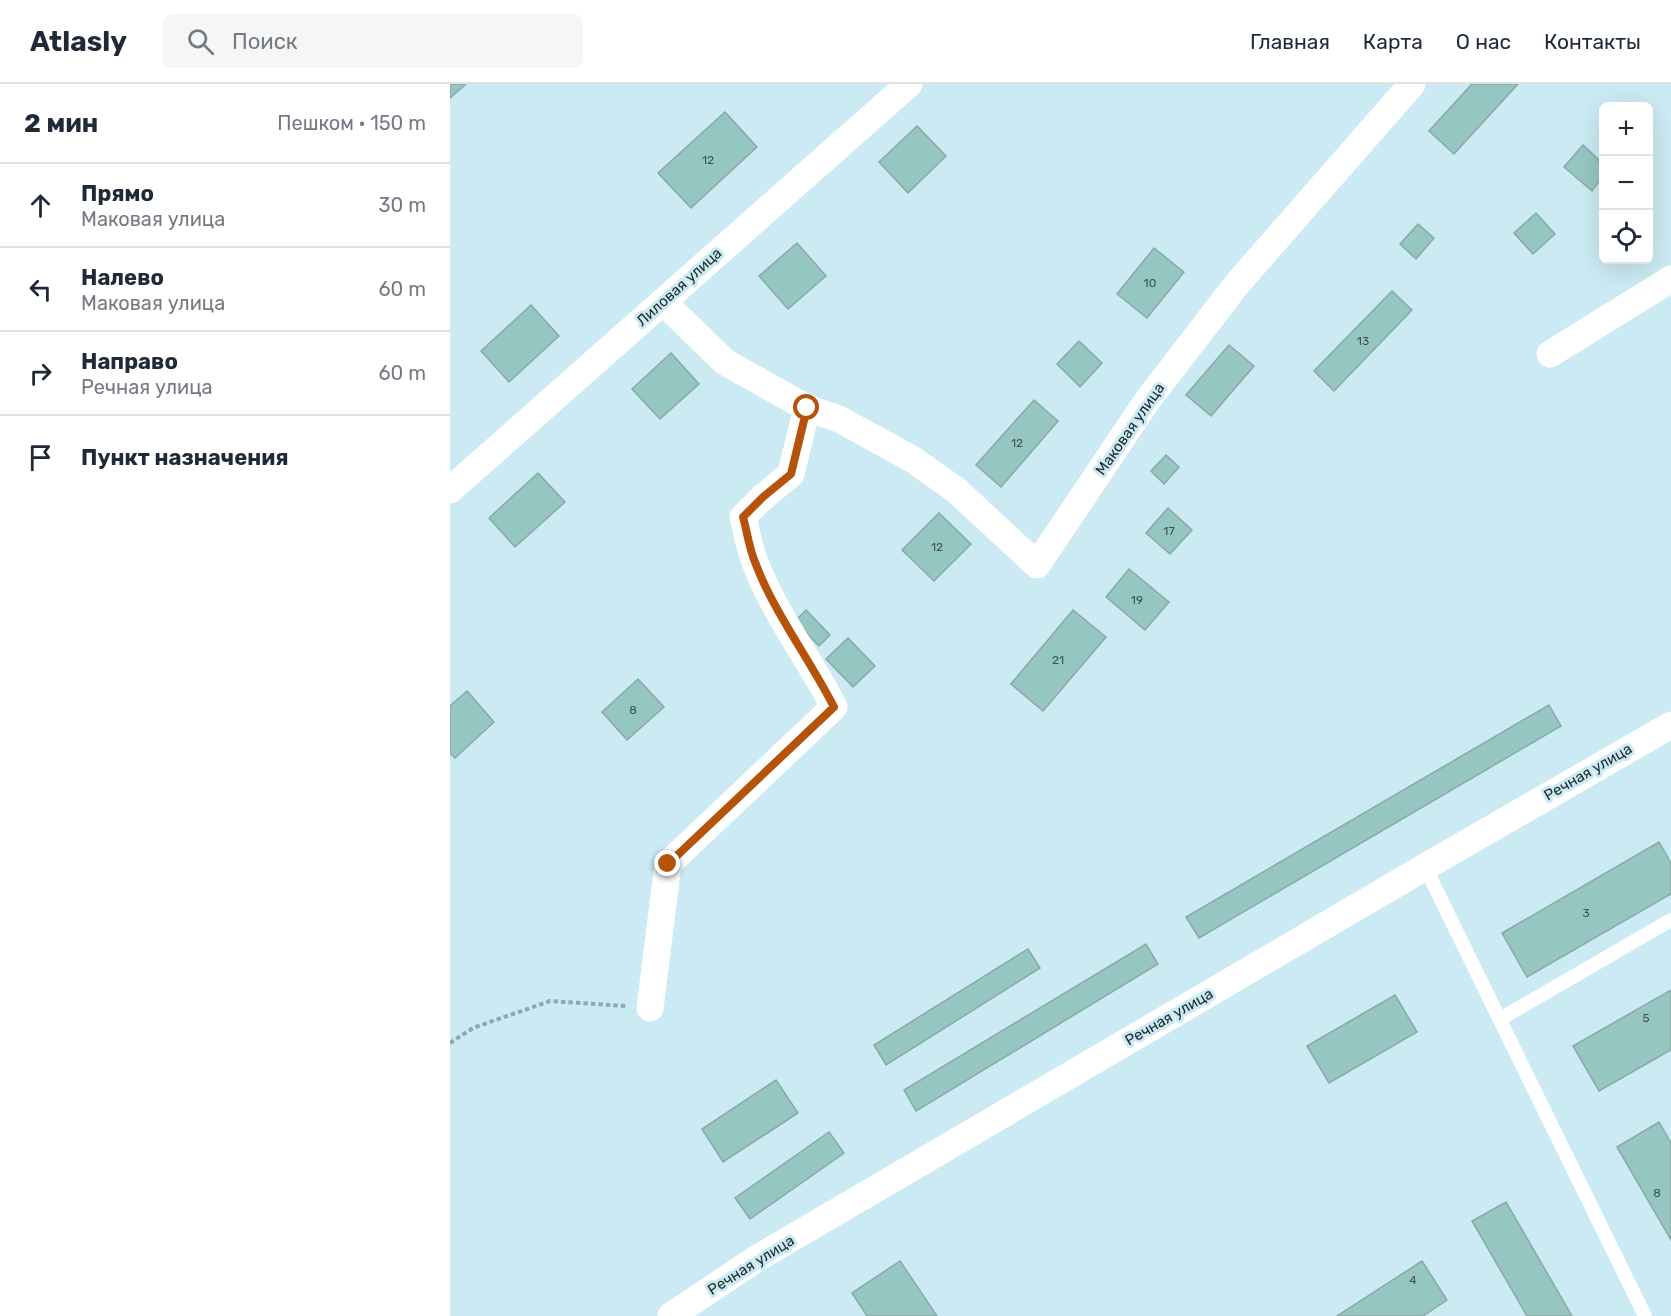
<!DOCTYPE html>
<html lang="ru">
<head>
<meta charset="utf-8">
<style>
	:root { --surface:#fff; --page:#f6f6f7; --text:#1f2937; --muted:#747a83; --line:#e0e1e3 }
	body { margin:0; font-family:Rubik,sans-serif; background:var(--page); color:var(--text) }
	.controls { position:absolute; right:18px; top:18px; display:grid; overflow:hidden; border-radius:9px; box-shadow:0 6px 24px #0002 }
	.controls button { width:54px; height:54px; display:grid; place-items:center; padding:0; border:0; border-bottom:2px solid var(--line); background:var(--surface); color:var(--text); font:30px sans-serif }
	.stop { position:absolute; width:18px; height:18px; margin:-14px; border:4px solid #b45309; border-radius:50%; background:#fff }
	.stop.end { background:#b45309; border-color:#fff; box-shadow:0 2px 6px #0008 }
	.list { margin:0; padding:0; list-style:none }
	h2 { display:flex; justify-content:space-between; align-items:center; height:78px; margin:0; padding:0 24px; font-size:26px }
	h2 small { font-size:20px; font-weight:400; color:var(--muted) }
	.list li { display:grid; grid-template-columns:39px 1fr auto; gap:18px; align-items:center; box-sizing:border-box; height:84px; padding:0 24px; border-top:2px solid var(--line) }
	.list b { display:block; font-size:22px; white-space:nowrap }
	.list p { margin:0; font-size:20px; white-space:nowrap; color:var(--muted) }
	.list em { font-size:20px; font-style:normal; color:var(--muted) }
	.icon { flex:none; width:33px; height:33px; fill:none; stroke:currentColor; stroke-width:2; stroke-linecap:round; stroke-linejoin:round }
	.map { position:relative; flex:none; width:1221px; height:1232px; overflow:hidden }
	header { display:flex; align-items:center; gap:36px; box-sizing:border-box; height:84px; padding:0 30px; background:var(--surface); border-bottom:2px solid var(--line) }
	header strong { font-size:28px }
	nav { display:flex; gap:33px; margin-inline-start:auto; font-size:21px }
	.search { width:420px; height:54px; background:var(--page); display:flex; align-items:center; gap:15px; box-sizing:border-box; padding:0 21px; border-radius:9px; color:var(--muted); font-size:22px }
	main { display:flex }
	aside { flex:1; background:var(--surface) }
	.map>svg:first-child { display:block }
	.building { fill:#96c6c1; stroke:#8aa9a5; stroke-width:1.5 }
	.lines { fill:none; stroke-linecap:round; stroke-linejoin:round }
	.path { stroke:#90a9b0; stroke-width:4; stroke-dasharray:4.5 3; stroke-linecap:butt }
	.lane { stroke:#fff; stroke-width:14 }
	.street { stroke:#fff; stroke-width:27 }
	.route { stroke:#b45309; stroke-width:8 }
	.labels { text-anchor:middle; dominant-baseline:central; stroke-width:6; stroke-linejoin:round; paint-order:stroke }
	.number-label { font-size:12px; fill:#3e5254 }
	.street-label { font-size:15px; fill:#212c30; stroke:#cbeaf3 }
</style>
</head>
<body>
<header>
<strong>Atlasly</strong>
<div class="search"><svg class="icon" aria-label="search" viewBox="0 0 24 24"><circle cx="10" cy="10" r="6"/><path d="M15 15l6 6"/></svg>Поиск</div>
<nav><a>Главная</a><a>Карта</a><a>О нас</a><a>Контакты</a></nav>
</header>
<main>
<aside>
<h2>2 мин<small>Пешком · 150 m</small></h2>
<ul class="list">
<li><svg class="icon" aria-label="ahead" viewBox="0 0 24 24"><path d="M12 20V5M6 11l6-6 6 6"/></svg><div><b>Прямо</b><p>Маковая улица</p></div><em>30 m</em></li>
<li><svg class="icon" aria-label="left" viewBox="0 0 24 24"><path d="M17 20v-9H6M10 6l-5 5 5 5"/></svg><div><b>Налево</b><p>Маковая улица</p></div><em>60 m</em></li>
<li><svg class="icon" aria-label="right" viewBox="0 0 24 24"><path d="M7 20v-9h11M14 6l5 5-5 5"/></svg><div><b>Направо</b><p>Речная улица</p></div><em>60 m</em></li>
<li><svg class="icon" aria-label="arrive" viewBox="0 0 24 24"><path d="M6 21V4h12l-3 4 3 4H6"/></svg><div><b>Пункт назначения</b></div></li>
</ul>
</aside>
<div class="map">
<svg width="1221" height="1232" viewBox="0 0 1221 1232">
	<rect width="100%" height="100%" fill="#cbeaf3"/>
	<g class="building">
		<polygon points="0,0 16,0 0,14"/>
		<polygon points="1022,0 1068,0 1004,70 979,47"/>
		<polygon points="275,28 307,63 241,124 208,89"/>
		<polygon points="467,42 496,72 458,109 429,78"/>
		<polygon points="1133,61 1148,75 1154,91 1142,107 1114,83"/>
		<polygon points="1086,129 1105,150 1083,170 1064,149"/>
		<polygon points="968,140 984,154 966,175 950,160"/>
		<polygon points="347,159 376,192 338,225 309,192"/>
		<polygon points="704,164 734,188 697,234 667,210"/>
		<polygon points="942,207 962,226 884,307 864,287"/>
		<polygon points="81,221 109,252 59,298 31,267"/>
		<polygon points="629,257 652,279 630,303 607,280"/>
		<polygon points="779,261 804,282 761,332 736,311"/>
		<polygon points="221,269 249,300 210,335 182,305"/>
		<polygon points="584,316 608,337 551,403 526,381"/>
		<polygon points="716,371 729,383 714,400 701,387"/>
		<polygon points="88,389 115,418 65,463 39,434"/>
		<polygon points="718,424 742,446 720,470 696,449"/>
		<polygon points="489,429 521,460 484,497 452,466"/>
		<polygon points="679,485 719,518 695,546 656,513"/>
		<polygon points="356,526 380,551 369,562 345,537"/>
		<polygon points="623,526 656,553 593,627 561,600"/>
		<polygon points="398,554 425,582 403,603 376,575"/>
		<polygon points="188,595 214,623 177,656 152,628"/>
		<polygon points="17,607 44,638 5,674 0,669 0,622"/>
		<polygon points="1099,621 1111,642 749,854 736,833"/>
		<polygon points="1209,758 1221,779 1221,810 1077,893 1052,849"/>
		<polygon points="696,860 708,880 466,1027 454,1006"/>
		<polygon points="578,865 590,884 436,981 424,961"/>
		<polygon points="1221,906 1221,966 1149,1007 1123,962"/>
		<polygon points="945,911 967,948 879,999 857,962"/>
		<polygon points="326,996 348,1029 273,1078 252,1045"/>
		<polygon points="1209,1038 1221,1059 1221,1156 1167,1063"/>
		<polygon points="379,1048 394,1069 300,1135 285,1114"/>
		<polygon points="1056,1118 1122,1232 1077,1232 1022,1137"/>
		<polygon points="450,1177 487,1232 417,1232 402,1209"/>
		<polygon points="972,1177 997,1216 973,1232 887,1232"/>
	</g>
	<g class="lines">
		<polyline class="path" points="0,959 23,944 100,917 176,922"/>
		<g class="lane">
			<polyline points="975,783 1195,1232"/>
			<polyline points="1050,935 1221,836"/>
		</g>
		<g class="street">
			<polyline points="213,218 275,278 357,324 389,335 462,375 506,406 587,481 697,317 787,200 962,0"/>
			<polyline points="1100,270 1221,195"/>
			<polyline points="0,406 459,0"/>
			<path d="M 200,924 L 218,780 L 384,623 C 359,574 324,529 305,478 C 299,464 297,448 293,433 L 313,413 L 341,390 L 357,324"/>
			<polyline points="221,1232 306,1175 975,783 1221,641"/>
		</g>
	</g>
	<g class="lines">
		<path class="route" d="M 218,780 L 384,623 C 359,574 324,529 305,478 C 299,464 297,447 293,433 L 313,413 L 341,390 L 357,324"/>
	</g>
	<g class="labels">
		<g class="number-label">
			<text x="258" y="76">12</text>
			<text x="700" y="199">10</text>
			<text x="913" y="257">13</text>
			<text x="567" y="359">12</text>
			<text x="719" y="447">17</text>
			<text x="487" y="463">12</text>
			<text x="687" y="516">19</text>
			<text x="608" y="576">21</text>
			<text x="183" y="626">8</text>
			<text x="1136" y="829">3</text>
			<text x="1196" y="934">5</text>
			<text x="1207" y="1109">8</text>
			<text x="963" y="1196">4</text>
		</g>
		<g class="street-label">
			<text transform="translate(229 203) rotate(-42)">Лиловая улица</text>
			<text transform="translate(680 345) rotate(-55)">Маковая улица</text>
			<text transform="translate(1138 688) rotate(-30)">Речная улица</text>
			<text transform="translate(719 933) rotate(-30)">Речная улица</text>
			<text transform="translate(301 1181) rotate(-32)">Речная улица</text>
		</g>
	</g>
</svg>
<div class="controls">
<button>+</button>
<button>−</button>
<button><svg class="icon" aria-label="locate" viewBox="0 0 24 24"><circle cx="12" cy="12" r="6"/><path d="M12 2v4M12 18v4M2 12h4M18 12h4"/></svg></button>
</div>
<div class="stop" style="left:357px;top:324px"></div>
<div class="stop end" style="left:218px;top:780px"></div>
</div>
</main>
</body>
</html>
